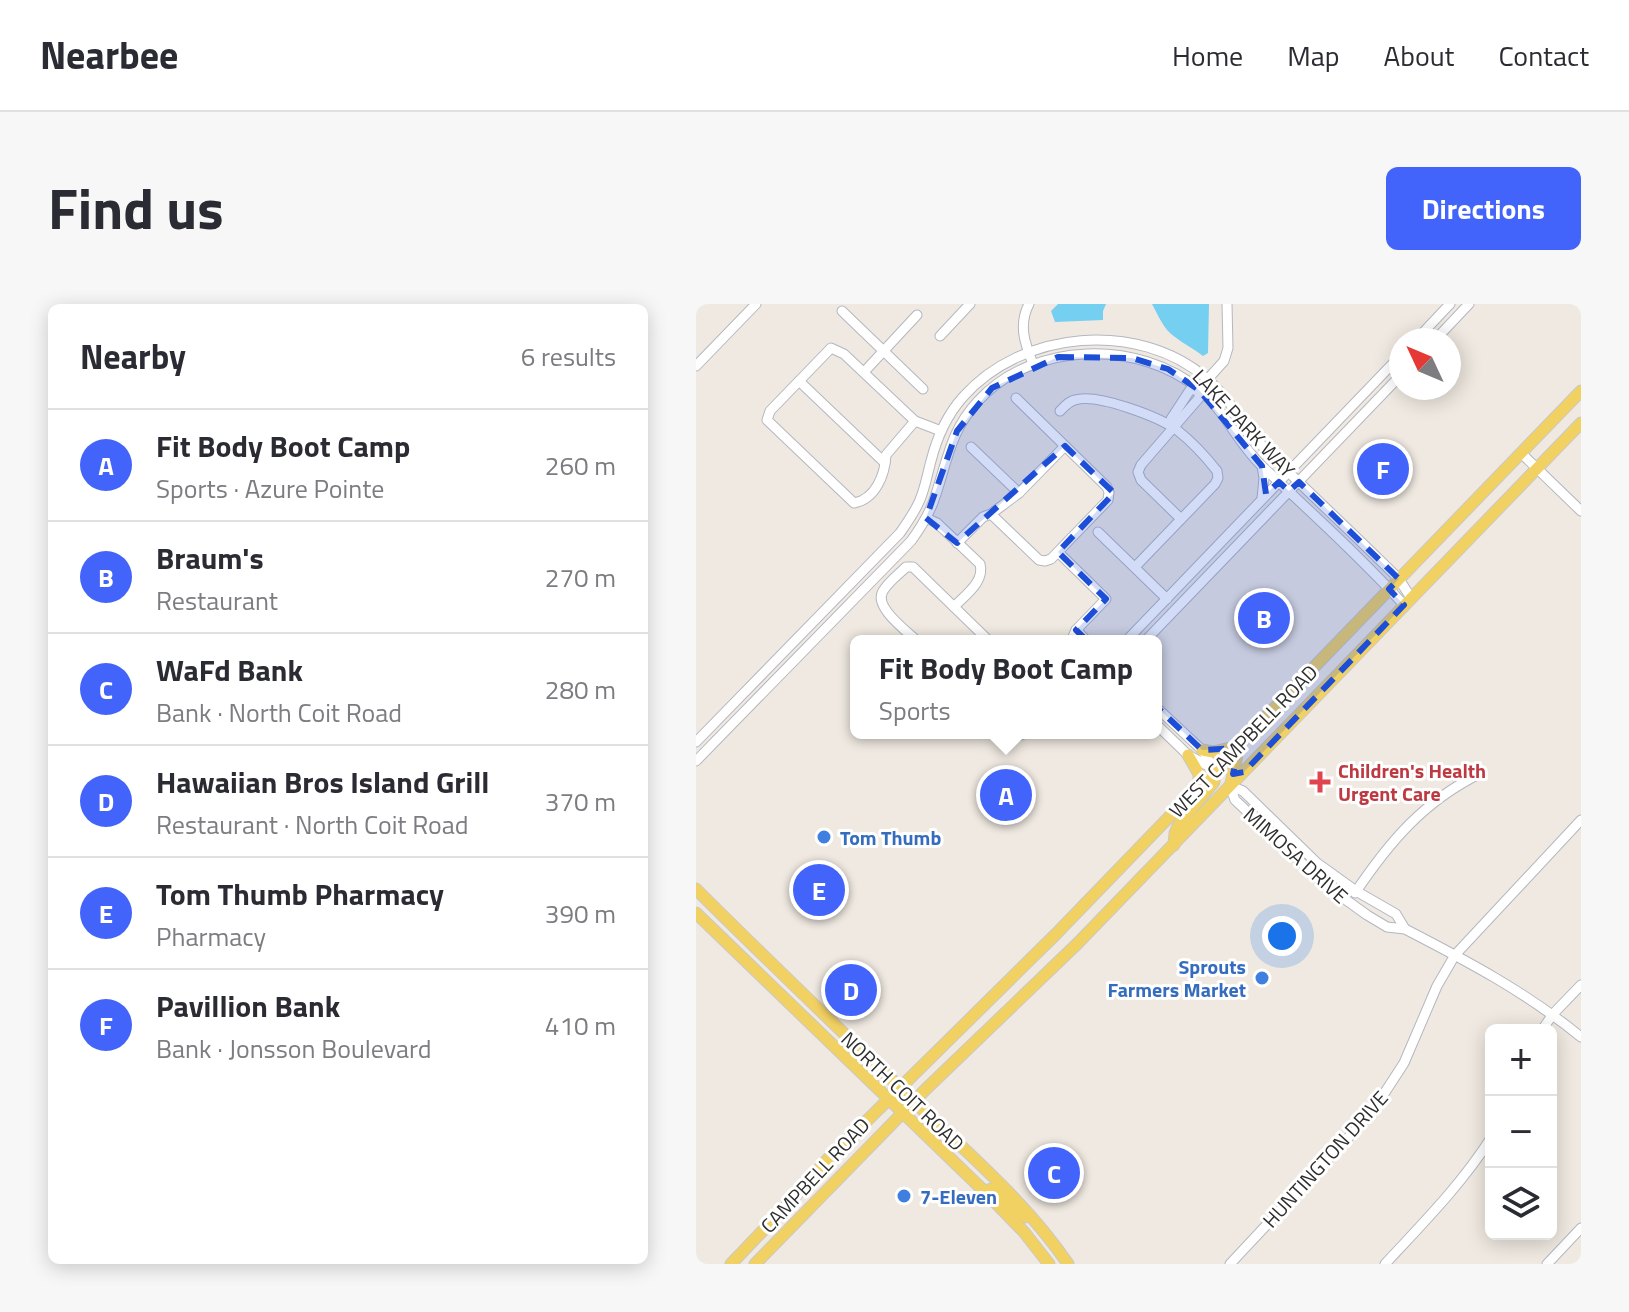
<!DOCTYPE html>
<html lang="en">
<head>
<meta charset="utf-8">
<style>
	:root { --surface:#fff; --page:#f7f7f7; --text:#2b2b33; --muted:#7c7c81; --line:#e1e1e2; --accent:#4264fb }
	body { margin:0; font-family:"Titillium Web",sans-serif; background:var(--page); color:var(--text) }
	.controls { position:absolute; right:24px; bottom:24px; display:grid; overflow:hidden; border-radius:12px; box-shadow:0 4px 20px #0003 }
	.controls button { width:72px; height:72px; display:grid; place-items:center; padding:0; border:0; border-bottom:2px solid var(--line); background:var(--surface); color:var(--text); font:40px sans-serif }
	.compass { position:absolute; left:693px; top:24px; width:72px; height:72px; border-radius:50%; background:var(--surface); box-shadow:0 4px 20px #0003; rotate:314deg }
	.you { position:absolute; left:586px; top:632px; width:28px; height:28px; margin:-20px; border:6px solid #fff; border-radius:50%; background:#1a73e8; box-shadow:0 0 0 12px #1a73e833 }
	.badge { display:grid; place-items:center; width:52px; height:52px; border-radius:50%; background:var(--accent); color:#fff; font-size:26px; font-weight:700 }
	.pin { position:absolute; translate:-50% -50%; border:4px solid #fff; box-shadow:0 2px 8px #0006 }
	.popup { position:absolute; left:154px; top:331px; width:312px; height:104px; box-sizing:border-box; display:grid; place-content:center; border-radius:12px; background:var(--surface); filter:drop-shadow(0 2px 6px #0005); font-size:26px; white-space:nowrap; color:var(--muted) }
	.popup b { font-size:30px; color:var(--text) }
	.popup::after { content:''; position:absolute; left:50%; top:100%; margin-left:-16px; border:16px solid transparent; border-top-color:var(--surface) }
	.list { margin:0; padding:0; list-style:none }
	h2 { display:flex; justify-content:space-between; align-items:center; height:104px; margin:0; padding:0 32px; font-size:34px }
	h2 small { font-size:26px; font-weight:400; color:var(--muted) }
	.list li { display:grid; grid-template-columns:52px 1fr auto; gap:24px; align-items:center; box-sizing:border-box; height:112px; padding:0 32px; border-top:2px solid var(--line) }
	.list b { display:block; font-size:30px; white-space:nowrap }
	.list p { margin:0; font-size:26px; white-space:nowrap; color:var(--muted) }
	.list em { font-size:26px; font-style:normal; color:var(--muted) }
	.icon { flex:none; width:44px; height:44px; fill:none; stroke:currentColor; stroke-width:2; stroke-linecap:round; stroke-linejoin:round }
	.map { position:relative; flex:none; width:885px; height:960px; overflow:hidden; border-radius:12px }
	header { display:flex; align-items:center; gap:48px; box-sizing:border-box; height:112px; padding:0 40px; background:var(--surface); border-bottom:2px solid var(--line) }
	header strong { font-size:38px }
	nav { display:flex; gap:44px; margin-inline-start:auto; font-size:28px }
	.intro { display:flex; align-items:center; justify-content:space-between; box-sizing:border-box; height:192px; padding:0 48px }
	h1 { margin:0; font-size:56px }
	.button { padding:20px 36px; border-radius:12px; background:var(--accent); color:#fff; font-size:28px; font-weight:700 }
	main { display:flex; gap:48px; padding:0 48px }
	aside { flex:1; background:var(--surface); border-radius:12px; box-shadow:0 4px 20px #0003 }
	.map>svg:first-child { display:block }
	.water { fill:#75cff0 }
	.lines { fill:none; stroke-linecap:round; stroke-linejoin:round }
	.minor-casing { stroke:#b4b7c1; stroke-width:11 }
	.major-casing { stroke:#c9c9c9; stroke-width:13 }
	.minor { stroke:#fff; stroke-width:9 }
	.major { stroke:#f2d163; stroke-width:11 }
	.marked { fill:#1d4ed8; fill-opacity:0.2; stroke:#1d4ed8; stroke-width:6; stroke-dasharray:16 10; stroke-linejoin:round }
	.health-dot { fill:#e0444e; stroke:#fff; stroke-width:3 }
	.shop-dot { fill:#3f7fe0; stroke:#fff; stroke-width:3 }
	.labels { text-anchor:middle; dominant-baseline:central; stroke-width:6; stroke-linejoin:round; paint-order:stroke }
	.street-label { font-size:20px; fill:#2e2e2e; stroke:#fff }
	.health-label { font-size:20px; font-weight:bold; fill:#be3a42; stroke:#fff; text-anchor:start }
	.shop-label { font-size:20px; font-weight:bold; fill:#366cbe; stroke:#fff; text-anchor:start }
</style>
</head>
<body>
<header>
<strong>Nearbee</strong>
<nav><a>Home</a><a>Map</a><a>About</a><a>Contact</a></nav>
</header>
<div class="intro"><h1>Find us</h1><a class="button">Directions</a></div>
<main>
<aside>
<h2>Nearby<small>6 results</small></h2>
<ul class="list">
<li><span class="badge">A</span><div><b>Fit Body Boot Camp</b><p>Sports · Azure Pointe</p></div><em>260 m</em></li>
<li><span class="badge">B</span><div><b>Braum's</b><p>Restaurant</p></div><em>270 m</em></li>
<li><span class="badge">C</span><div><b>WaFd Bank</b><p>Bank · North Coit Road</p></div><em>280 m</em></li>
<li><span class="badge">D</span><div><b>Hawaiian Bros Island Grill</b><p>Restaurant · North Coit Road</p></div><em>370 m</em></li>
<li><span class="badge">E</span><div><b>Tom Thumb Pharmacy</b><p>Pharmacy</p></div><em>390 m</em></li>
<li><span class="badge">F</span><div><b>Pavillion Bank</b><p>Bank · Jonsson Boulevard</p></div><em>410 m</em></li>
</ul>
</aside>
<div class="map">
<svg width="885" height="960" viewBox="0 0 885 960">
	<rect width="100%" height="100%" fill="#efe9e1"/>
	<g class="water">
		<polygon points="362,0 410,0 407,7 407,16 359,18 355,7"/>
		<path d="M 456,0 L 513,0 L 512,49 L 507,52 C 498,45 488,40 479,33 C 468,26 462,11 456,0 Z"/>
	</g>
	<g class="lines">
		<g class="minor-casing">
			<g id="minor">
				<path d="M 333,0 C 322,21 329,40 337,60"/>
				<polyline points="146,7 227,85"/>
				<polyline points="244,32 274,0"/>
				<polyline points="720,36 754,0"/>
				<polyline points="739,36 773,0"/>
				<polyline points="0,62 60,0"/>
				<polyline points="168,68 221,11"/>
				<polyline points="103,77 189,159"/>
				<polyline points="510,77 528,57 532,44 531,0"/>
				<path d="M 364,107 C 369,102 373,97 379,96 C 401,89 463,113 481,126 C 495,137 510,153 521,167 L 522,174 L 519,180 L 439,263"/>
				<path d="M 219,117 L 190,151 C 189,170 180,195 158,199 L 71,116 L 74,107 L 135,44 L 148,50 L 219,117 L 245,127"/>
				<polyline points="477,124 475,115 494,86 503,86"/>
				<polyline points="275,143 323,189"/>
				<polyline points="825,149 885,207"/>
				<polyline points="566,162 568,174 566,194"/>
				<polyline points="295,210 343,256 349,257 355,255 412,196 413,188 411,183 320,94"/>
				<path d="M 230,214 L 241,219 L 284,260 C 289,278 269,291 258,303"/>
				<polyline points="485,215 445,176 442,168 445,161 503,94 503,86"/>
				<polyline points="402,228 471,295"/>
				<polyline points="261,239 287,213 295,210 323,189 369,142"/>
				<polyline points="362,248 410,295 380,326 375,337"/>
				<polyline points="380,326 391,337"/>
				<path d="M 221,337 C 211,327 177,303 187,287 C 192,278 203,270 210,263 L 217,263 L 293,337"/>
				<polyline points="430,337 705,51"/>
				<polyline points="449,337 705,71"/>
				<polyline points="460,403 506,446 519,466"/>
				<polyline points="460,420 492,451 516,464"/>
				<polyline points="318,429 325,431 330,429"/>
				<path d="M 0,438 L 204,229 C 211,219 218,209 223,198 C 229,185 231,171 235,157 C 241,133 251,111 267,93 C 326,26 442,16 510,74 C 535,95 549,125 572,148 C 615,191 660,232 703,275 L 715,294"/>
				<path d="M 0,457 L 215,237 C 226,222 235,207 240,190 C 252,154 255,126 282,97 C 337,37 443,35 504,86 C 529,107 542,139 565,161 C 613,207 664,252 708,301"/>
				<path d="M 534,482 L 539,496 L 628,580 L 671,611 L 691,623 L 709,625 C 771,657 830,688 885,733"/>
				<polyline points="534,482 547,487 621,559 660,587 700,610 709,625"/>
				<path d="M 659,589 C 694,537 728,497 785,469"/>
				<polyline points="846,726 857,710 885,681"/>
				<polyline points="534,960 664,821 682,799 708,759 741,682 759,651 885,516"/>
				<path d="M 689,960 C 726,920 765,881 795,834"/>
				<polyline points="851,960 885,924"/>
			</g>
		</g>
		<g class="major-casing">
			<g id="major">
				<polyline points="506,446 517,448 539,443"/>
				<polyline points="492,451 503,470 503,483"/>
				<polyline points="535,479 543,442"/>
				<polyline points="478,541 479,529 483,520 518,478 519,466"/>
				<path d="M 0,585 C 75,660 151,732 227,806 C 278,855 332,901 372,960"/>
				<polyline points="0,609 288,887 328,928 353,960"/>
				<polyline points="288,887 296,885 329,913"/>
				<polyline points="35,960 96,896 130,857 360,630 885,87"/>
				<polyline points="59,960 229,786 381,640 885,119"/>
			</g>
		</g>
		<use href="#minor" class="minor"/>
		<use href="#major" class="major"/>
	</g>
	<path class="marked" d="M 362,53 L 436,54 L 472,65 L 503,86 L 566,162 L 570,190 L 583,178 L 593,187 L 603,178 L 703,275 L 693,285 L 708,301 L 548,468 L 537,470 L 543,444 L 506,446 L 442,385 L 435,352 L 421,366 L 380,326 L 410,295 L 362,248 L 418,189 L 369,142 L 261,239 L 230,214 L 261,127 L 296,84 Z"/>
	<path class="health-dot" d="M620 466h8v8h8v8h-8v8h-8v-8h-8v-8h8z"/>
	<g class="shop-dot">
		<circle cx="128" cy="533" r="8"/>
		<circle cx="566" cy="674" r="8"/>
		<circle cx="208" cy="892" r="8"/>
	</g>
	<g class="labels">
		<g class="street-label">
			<text transform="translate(548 119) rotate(47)">LAKE PARK WAY</text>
			<text transform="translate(547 437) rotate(-46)">WEST CAMPBELL ROAD</text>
			<text transform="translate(600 551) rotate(42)">MIMOSA DRIVE</text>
			<text transform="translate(207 787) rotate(44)">NORTH COIT ROAD</text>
			<text transform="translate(629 855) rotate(-48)">HUNTINGTON DRIVE</text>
			<text transform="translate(119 871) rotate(-47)">CAMPBELL ROAD</text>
		</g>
		<g class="health-label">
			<text x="642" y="466">Children's Health<tspan x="642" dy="23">Urgent Care</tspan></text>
		</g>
		<g class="shop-label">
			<text x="144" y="533">Tom Thumb</text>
			<text x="550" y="662" text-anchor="end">Sprouts<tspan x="550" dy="23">Farmers Market</tspan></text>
			<text x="224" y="892">7-Eleven</text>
		</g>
	</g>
</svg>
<div class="controls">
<button>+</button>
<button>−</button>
<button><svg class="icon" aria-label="layers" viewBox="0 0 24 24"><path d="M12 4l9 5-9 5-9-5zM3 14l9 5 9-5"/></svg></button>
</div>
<svg class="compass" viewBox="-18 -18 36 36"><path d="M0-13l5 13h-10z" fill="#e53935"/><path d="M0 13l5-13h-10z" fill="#7c7c81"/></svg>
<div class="you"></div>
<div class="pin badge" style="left:310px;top:491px">A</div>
<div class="popup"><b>Fit Body Boot Camp</b>Sports</div>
<div class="pin badge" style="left:568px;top:314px">B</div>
<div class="pin badge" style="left:358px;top:869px">C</div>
<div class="pin badge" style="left:155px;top:686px">D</div>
<div class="pin badge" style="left:123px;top:586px">E</div>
<div class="pin badge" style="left:687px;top:165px">F</div>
</div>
</main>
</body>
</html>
